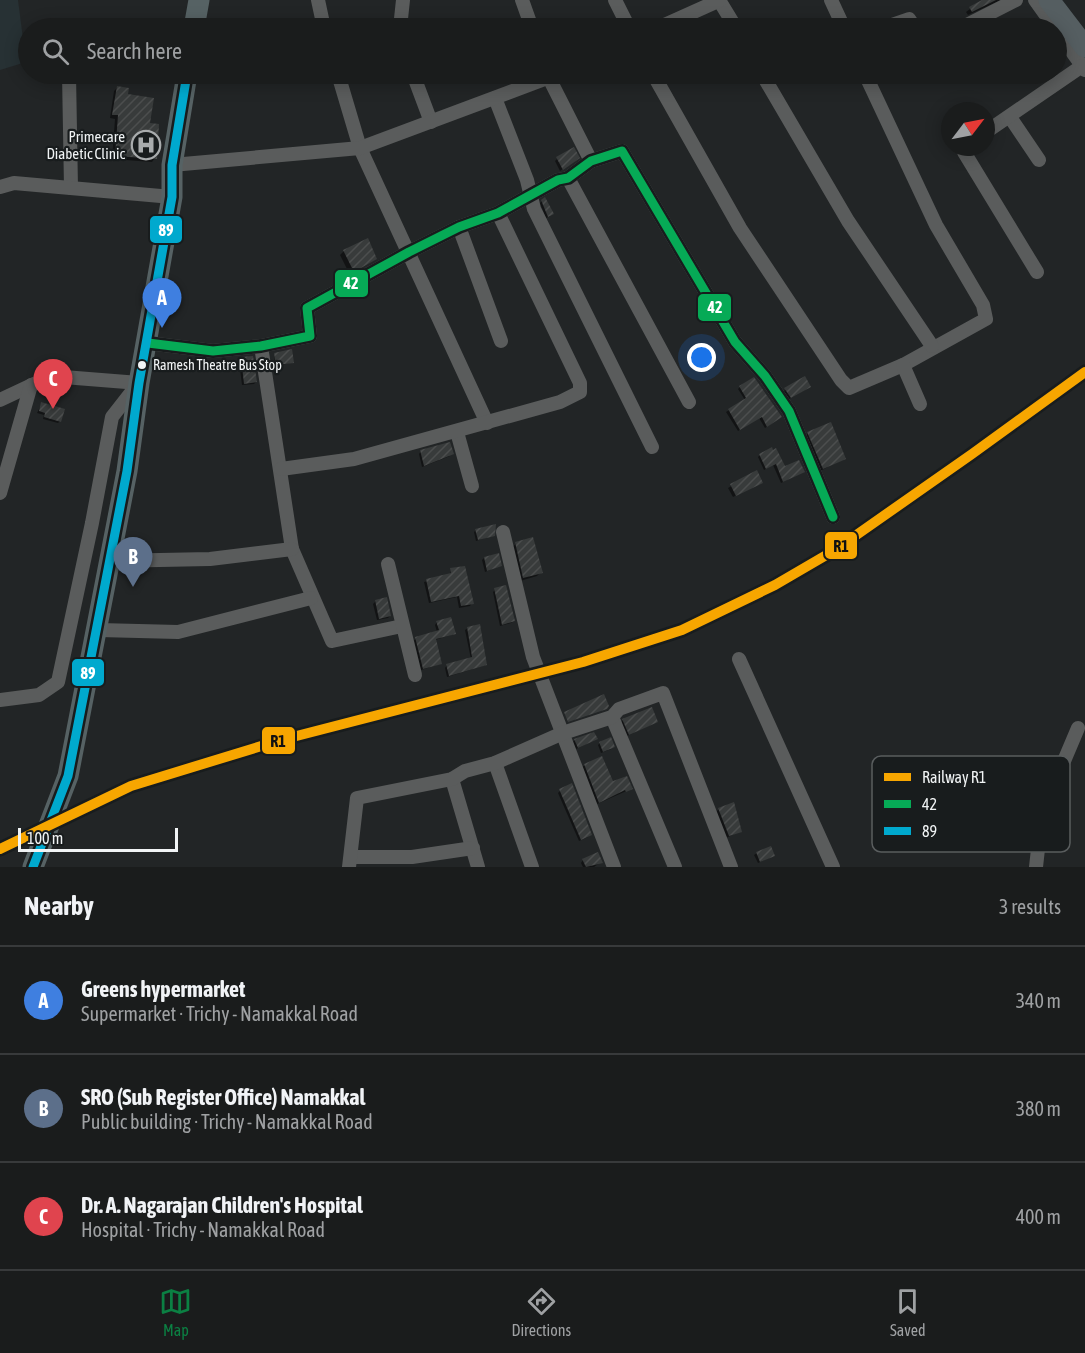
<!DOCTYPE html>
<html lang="en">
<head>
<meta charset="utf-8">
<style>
	:root { --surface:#1a1c1c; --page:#232525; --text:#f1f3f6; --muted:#9fa1a3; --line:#383a3b; --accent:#0b8043 }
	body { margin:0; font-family:"Asap Condensed",sans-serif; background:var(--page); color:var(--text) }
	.compass { position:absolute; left:941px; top:102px; width:54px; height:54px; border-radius:50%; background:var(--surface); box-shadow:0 3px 15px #0003; rotate:58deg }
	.scale { position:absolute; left:18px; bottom:15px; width:160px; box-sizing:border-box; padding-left:6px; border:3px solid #f1f4f5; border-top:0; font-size:16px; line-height:21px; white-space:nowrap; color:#f1f4f5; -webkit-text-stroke:4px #181c1d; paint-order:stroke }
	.you { position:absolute; left:702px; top:358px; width:21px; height:21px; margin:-15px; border:4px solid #fff; border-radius:50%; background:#1a73e8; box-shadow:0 0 0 9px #1a73e833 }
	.badge { display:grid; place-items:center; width:39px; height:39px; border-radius:50%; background:var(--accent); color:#fff; font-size:20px; font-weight:700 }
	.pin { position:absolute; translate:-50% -50px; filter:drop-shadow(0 2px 3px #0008) }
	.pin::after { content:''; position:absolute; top:32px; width:21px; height:18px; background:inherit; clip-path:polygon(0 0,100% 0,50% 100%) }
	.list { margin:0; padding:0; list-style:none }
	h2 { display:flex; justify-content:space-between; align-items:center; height:78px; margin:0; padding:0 24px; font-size:26px }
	h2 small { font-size:20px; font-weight:400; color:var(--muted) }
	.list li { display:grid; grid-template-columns:39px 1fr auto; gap:18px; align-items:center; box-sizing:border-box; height:108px; padding:0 24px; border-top:2px solid var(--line) }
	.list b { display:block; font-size:22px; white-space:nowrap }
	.list p { margin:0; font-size:20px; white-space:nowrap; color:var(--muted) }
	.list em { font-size:20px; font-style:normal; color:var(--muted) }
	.icon { flex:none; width:33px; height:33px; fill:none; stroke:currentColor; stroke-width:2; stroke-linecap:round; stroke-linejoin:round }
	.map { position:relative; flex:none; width:1085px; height:867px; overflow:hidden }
	.search { position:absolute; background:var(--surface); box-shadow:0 3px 15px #0003; left:18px; right:18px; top:18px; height:66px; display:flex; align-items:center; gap:15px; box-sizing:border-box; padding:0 21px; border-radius:33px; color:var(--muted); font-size:22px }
	.sheet { height:402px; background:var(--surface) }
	nav { display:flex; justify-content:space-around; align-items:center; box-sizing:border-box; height:84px; border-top:2px solid var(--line); background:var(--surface); font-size:16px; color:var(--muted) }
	nav a { display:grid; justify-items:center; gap:3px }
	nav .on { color:var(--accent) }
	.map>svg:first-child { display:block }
	.built { fill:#273134 }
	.shadow { fill:#0007 }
	.building { fill:url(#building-hatch) }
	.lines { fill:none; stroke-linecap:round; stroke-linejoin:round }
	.minor { stroke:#5a5c5c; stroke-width:14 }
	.primary { stroke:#555e61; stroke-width:21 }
	.trunk { stroke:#566264; stroke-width:21 }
	.bus-1-casing { stroke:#181c1d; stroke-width:14 }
	.bus-2-casing { stroke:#181c1d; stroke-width:14 }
	.bus-1 { stroke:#06aa56; stroke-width:9 }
	.bus-2 { stroke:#00a9ce; stroke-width:9 }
	.rail-1-casing { stroke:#181c1d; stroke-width:15 }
	.rail-1 { stroke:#f7a600; stroke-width:10 }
	.bus-dot { fill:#f1f4f5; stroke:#181c1d; stroke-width:2 }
	.labels { text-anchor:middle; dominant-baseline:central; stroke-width:4.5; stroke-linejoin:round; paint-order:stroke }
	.bus-label { font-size:14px; fill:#f1f4f5; stroke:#181c1d; text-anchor:start }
	.poi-label { font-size:15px; fill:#f1f4f5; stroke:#181c1d; text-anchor:end }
	.key { fill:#181c1d; stroke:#595d5e; stroke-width:1.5 }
	.key-label { font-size:16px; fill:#f1f4f5 }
	.line-badge { stroke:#181c1d; stroke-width:2 }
	.badge-label { font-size:16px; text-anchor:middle; font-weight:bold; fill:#fff }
	.pale-badge-label { font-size:16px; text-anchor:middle; font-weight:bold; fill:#111 }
</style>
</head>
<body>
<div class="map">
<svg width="1085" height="867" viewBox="0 0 1085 867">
	<defs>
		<pattern id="building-hatch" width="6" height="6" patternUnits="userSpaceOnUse" patternTransform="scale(1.5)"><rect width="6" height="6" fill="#383b3b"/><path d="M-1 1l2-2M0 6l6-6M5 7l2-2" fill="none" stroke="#4c4e4e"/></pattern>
	</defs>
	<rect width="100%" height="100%" fill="#222526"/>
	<polygon class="built" points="0,0 18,0 26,62 0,70"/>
	<g class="shadow">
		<polygon points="985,0 1001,0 968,15 966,12 970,9"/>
		<polygon points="118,87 148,125 155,158 152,162 112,159 115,119 110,118 114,91"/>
		<polygon points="557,159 576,160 560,171 555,161"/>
		<polygon points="542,201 550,216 546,218 540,203"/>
		<polygon points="344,251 376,259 350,275 340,255"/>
		<polygon points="275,354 293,362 274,367"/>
		<polygon points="241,359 256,382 254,384 242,385 239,361"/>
		<polygon points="740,387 778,419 765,428 759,418 738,431 726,412 745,400 738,389"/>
		<polygon points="807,389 789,399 783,392 785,390"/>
		<polygon points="42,403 60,421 58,423 43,419 44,415 37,413"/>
		<polygon points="808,433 845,458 820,471 805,436"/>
		<polygon points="421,451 450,456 422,467 419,454"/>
		<polygon points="760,455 784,468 803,472 781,483 773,465 764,470 758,457"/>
		<polygon points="756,472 759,484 733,497 728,488"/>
		<polygon points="476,530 493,535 476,541 474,532"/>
		<polygon points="516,544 541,572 537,576 520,581 512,547"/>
		<polygon points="484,558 500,566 485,572 482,560"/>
		<polygon points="451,570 472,603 470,606 459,608 457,597 429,603 424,582 450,575"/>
		<polygon points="495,590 514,621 511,623 500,626 493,592"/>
		<polygon points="376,601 390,616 388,618 377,620 373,604"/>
		<polygon points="437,622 454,634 435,640 440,664 421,670 414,640 437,632 435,625"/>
		<polygon points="468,628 486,665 447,677 445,668 447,665 471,659 465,630"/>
		<polygon points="623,720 656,722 625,737 620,724"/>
		<polygon points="596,739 576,749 573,742 575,740"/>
		<polygon points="600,743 611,749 601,753 598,745"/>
		<polygon points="585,765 612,783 631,789 597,804 582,767"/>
		<polygon points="560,791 590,835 588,837 579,841 558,793"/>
		<polygon points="733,804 740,831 726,838 716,811"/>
		<polygon points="757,853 771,857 758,863 754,855"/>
		<polygon points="583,860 601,862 594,867 583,867 581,863"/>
	</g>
	<g class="building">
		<polygon points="982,0 996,0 972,12 969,7"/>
		<polygon points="117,86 129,88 128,94 154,98 150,123 159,124 157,159 115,156 118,115 112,115"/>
		<polygon points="574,147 580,158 563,170 556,157"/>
		<polygon points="545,197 554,214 548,217 541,200"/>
		<polygon points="368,238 377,259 354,272 343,250"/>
		<polygon points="292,349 294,363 276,365 274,353"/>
		<polygon points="253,356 257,382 244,384 241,357"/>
		<polygon points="805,376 811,387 791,398 784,388"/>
		<polygon points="754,377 782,417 767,427 762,417 740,430 728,409 746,398 739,386"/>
		<polygon points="41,402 65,409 61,422 44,417 45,413 39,411"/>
		<polygon points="831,422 846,459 823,469 807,432"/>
		<polygon points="450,442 454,454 424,466 420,450"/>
		<polygon points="772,447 773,450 776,448 785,466 799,460 805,472 783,482 776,464 766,469 759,454"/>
		<polygon points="757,470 763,483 736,496 730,484"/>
		<polygon points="496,524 495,536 478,540 475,529"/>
		<polygon points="533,537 543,573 523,578 515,542"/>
		<polygon points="499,553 502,566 487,571 484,557"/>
		<polygon points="465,566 474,604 461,606 459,596 431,602 426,579 451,573 450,568"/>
		<polygon points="506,585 515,621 502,625 494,588"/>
		<polygon points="387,597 391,616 379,619 375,600"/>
		<polygon points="451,617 456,634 436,639 442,664 423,669 415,637 439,630 436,621"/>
		<polygon points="480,624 487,665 449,676 446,664 472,657 467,627"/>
		<polygon points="604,694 609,706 607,709 568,722 564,712"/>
		<polygon points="652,707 658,722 629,735 622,719"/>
		<polygon points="594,732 598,739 578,748 574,739"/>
		<polygon points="611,737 615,747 603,752 599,742"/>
		<polygon points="602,756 613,781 627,776 633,789 626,792 625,790 599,803 584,764"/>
		<polygon points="572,783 592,835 581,840 559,789"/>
		<polygon points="734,802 742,832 729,836 718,808"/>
		<polygon points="771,846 775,856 760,862 756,852"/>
		<polygon points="598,852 603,863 586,867 582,859"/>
	</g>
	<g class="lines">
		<g class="minor">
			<polyline points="318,0 324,28"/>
			<polyline points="522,0 532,28"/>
			<polyline points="615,0 629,28"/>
			<polyline points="719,0 736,28"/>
			<polyline points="831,0 844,28"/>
			<polyline points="1035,0 1085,70"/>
			<polyline points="400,28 403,0"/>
			<polyline points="658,28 720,0"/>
			<polyline points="883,28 909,19 915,28"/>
			<polyline points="961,28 1016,0"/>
			<polyline points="69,74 71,188"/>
			<polyline points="338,74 360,148 487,423"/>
			<polyline points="413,74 431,122"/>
			<polyline points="547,74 591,161"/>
			<polyline points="653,74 740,228 841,380 849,388 903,365 986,319 983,305 936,225 865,74"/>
			<polyline points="762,74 848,221 932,346"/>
			<polyline points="495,98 527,180 534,209 652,447"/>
			<polyline points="1010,117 1039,160"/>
			<polyline points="986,132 1082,66"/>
			<polyline points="965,147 964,152 1037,272"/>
			<polyline points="172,165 360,148 558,74"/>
			<polyline points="568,178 689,402"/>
			<polyline points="0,187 14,183 172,197"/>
			<polyline points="459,227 501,341"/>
			<polyline points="148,343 213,351 261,346 310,336 307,308 409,252 459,227 498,213 558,180 568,178 591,161 622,151 735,342 765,376 789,411 833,517"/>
			<polyline points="261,346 292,549 332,641 402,626"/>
			<polyline points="903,365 920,404"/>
			<polyline points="0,400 51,376 139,383"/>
			<polyline points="457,432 472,486"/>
			<polyline points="281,469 354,459 560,402 580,392 580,383 498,213"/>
			<polyline points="0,493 31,385"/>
			<polyline points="503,532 533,657 614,867"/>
			<polyline points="110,561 210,559 292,549"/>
			<polyline points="388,564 415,675"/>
			<polyline points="99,630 178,632 311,598"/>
			<polyline points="739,659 833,867"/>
			<polyline points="0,700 39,695 58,682 92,523 112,417 137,385"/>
			<polyline points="612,717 675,867"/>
			<polyline points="495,763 532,867"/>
			<polyline points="452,779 478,867"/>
			<polyline points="352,857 412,857 473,848"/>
			<polyline points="349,867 357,798 452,779 465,771 495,763 563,733 612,717 619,709 663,693 731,867"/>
			<polyline points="1036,867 1042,813 1078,728"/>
		</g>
		<polyline class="primary" points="1049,0 1085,47"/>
		<g class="trunk">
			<polyline points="194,28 199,0"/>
			<polyline points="33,867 68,776 127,471 139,383 172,197 172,165 187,74"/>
		</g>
		<g class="bus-1-casing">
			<polyline id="bus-1" points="148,343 213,351 261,346 310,336 307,308 409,252 459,227 498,213 558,180 568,178 591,161 622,151 735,342 765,376 789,411 833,517"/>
		</g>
		<g class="bus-2-casing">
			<polyline id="bus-2" points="33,867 68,776 127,471 139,383 172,197 172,165 187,74"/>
		</g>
		<use href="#bus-1" class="bus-1"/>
		<use href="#bus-2" class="bus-2"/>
		<g class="rail-1-casing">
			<polyline id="rail-1" points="0,849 131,786 281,740 583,662 682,630 775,585 835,550 972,454 1085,372"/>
		</g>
		<use href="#rail-1" class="rail-1"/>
	</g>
	<defs>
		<g id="hospital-ring" transform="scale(1.5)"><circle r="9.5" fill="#181c1d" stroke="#a9acad" stroke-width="1.5"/><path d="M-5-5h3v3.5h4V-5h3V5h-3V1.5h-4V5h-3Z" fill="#a9acad"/></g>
	</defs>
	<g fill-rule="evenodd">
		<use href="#hospital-ring" x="146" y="145"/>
	</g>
	<circle class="bus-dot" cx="142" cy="365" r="5"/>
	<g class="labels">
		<g class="bus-label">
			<text x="153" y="365">Ramesh Theatre Bus Stop</text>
		</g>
		<g class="poi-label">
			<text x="125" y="136">Primecare<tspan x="125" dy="17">Diabetic Clinic</tspan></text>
		</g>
	</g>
	<rect x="872" y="756" width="198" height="96" rx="9" class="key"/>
	<rect x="884" y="773" width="27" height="8" fill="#f7a600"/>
	<rect x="884" y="800" width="27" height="8" fill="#06aa56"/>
	<rect x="884" y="827" width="27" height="8" fill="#00a9ce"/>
	<g class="key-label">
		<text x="922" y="783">Railway R1</text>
		<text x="922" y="810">42</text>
		<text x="922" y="837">89</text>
	</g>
	<g class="line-badge">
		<rect x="149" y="215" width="34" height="29" rx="6" fill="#00a9ce"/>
		<rect x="334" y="269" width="35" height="29" rx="6" fill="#06aa56"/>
		<rect x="697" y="293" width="35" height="29" rx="6" fill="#06aa56"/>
		<rect x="824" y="531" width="34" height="29" rx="6" fill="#f7a600"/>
		<rect x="71" y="658" width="34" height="29" rx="6" fill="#00a9ce"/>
		<rect x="261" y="726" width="35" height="29" rx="6" fill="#f7a600"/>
	</g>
	<g class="badge-label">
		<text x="166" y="236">89</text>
		<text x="351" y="289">42</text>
		<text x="715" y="313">42</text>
		<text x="88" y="679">89</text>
	</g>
	<g class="pale-badge-label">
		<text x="841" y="552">R1</text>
		<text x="278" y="747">R1</text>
	</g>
</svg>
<svg class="compass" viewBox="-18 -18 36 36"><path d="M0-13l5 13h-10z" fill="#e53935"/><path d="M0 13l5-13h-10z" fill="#9fa1a3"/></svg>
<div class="scale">100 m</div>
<div class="you"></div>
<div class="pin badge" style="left:162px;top:328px;background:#3f7fe0">A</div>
<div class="pin badge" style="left:133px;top:587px;background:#5c6f8a">B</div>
<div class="pin badge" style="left:53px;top:409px;background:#e0444e">C</div>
<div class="search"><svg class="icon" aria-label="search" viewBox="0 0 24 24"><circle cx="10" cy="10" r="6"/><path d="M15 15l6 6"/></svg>Search here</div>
</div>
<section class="sheet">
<h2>Nearby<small>3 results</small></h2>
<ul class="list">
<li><span class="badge" style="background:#3f7fe0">A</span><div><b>Greens hypermarket</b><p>Supermarket · Trichy - Namakkal Road</p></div><em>340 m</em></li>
<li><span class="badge" style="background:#5c6f8a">B</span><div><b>SRO (Sub Register Office) Namakkal</b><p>Public building · Trichy - Namakkal Road</p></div><em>380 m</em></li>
<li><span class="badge" style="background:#e0444e">C</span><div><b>Dr. A. Nagarajan Children's Hospital</b><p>Hospital · Trichy - Namakkal Road</p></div><em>400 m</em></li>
</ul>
</section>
<nav>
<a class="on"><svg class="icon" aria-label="map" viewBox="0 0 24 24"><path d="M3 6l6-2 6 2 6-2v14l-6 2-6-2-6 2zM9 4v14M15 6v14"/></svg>Map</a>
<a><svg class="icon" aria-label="directions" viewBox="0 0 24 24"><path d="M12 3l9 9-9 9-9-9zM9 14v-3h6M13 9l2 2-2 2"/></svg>Directions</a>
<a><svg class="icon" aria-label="saved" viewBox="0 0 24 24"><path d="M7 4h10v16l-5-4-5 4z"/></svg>Saved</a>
</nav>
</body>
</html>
